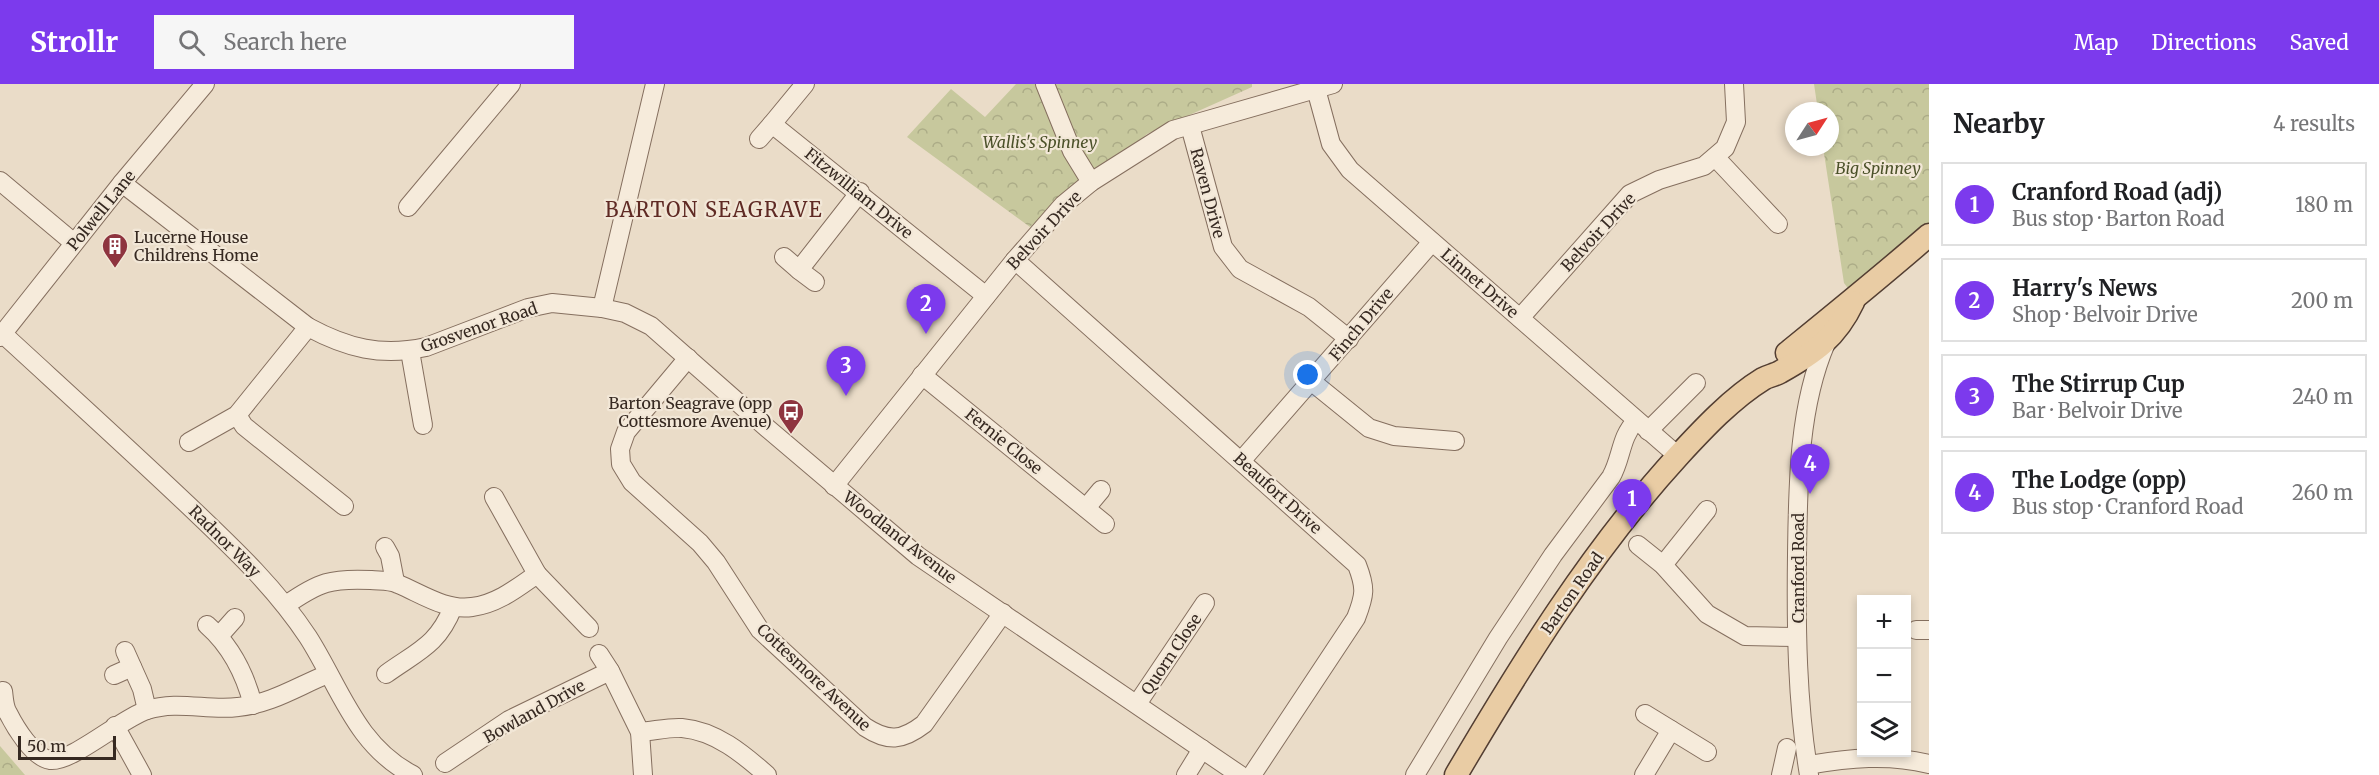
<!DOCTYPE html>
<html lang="en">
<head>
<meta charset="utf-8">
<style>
	:root { --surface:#fff; --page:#f6f6f6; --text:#202124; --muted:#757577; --line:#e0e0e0; --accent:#7c3aed }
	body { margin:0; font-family:Merriweather,serif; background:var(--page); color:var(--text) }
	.controls { position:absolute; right:18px; bottom:18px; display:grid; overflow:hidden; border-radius:0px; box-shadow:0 3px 9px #0003 }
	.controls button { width:54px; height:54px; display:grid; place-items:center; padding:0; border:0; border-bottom:2px solid var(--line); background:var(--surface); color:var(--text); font:30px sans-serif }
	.compass { position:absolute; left:1785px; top:18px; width:54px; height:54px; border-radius:50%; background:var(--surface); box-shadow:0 3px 9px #0003; rotate:54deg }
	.scale { position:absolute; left:18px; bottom:15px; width:98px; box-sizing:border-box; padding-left:6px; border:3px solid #362921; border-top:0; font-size:16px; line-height:21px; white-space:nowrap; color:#362921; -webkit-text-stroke:4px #f2e7d7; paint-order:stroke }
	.you { position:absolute; left:1308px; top:291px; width:21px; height:21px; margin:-15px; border:4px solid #fff; border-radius:50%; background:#1a73e8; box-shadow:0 0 0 9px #1a73e833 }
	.badge { display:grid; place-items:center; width:39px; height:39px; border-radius:50%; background:var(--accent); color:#fff; font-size:20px; font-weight:700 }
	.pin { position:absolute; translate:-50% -50px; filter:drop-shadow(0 2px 3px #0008) }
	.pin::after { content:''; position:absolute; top:32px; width:21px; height:18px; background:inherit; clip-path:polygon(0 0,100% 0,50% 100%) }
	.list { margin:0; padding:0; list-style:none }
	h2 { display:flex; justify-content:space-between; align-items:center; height:78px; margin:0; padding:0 24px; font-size:26px }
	h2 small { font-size:20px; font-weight:400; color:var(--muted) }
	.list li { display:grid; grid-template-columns:39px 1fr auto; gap:18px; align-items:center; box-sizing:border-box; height:84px; margin:0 12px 12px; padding:0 12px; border:2px solid var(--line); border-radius:0px }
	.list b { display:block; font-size:22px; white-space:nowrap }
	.list p { margin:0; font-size:20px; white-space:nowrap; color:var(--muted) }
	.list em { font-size:20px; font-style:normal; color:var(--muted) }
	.icon { flex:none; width:33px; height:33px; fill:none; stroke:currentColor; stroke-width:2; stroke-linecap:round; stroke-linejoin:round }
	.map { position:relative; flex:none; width:1929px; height:691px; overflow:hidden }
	header { display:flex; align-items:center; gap:36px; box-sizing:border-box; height:84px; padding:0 30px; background:var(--accent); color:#fff }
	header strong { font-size:28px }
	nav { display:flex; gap:33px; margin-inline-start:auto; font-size:21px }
	.search { width:420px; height:54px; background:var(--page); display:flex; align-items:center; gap:15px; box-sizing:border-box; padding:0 21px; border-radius:0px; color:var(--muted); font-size:22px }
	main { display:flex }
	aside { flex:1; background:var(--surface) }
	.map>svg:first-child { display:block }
	.forest { fill:url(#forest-crowns) }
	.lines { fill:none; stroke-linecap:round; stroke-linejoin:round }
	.minor-casing { stroke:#856f5f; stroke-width:20 }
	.major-casing { stroke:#533e32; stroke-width:25 }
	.minor { stroke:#f6ebdb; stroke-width:18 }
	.major { stroke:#e9cca4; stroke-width:22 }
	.labels { text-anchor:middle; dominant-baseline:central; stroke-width:4.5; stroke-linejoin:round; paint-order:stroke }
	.park-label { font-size:16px; font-style:italic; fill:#4b5129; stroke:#f2e7d7 }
	.street-label { font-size:16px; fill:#362921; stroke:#f2e7d7 }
	.poi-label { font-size:16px; fill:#362921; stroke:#f2e7d7; text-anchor:start }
	.quarter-label { font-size:20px; letter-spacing:1.5px; fill:#5f2a24; stroke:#f2e7d7 }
</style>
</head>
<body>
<header>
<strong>Strollr</strong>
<div class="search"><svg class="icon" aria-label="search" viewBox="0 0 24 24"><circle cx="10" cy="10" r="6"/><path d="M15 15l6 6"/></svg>Search here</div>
<nav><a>Map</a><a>Directions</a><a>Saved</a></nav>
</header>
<main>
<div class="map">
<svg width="1929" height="691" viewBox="0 0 1929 691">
	<defs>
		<pattern id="forest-crowns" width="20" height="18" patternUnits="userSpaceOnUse" patternTransform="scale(1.5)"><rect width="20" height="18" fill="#c7c89d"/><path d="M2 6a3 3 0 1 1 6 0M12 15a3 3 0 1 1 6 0" fill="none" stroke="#acac87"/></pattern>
	</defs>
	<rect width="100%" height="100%" fill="#eadcc8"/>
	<g class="forest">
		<polygon points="1016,0 1252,0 1252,3 1147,50 1091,98 1080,99 1030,143 907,53 951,5 985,33"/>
		<polygon points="1814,0 1929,0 1929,144 1850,207 1844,199 1823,63 1830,63 1830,27 1818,27"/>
		<polygon points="0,662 25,691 0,691"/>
	</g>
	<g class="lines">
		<g class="minor-casing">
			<g id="minor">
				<polyline points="805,0 772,40 986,212"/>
				<polyline points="1045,0 1072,67 1091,98"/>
				<polyline points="1316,5 1331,60 1350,86 1678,372"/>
				<polyline points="1190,42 1223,163 1240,185 1309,223 1349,255"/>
				<polyline points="759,55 772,40"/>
				<polyline points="1716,74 1778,140"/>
				<polyline points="0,97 74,159"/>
				<path d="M 122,99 L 308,243 C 347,264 381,273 426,263 L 528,224 L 552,219 L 602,224 L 625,229 L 651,242 L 767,344 L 918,472 L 1240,691"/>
				<polyline points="408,123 511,0"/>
				<polyline points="784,173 799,186 860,108"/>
				<path d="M 1015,176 L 1357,481 C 1366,504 1365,511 1356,534 L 1252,691"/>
				<polyline points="799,186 815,198"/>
				<polyline points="602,224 655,0"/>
				<polyline points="1520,234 1630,110 1659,96 1704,82 1725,64 1736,38 1734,0"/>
				<path d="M 3,250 C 65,307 128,364 189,422 C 232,463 275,503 308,553 C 340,603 356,662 413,691"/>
				<polyline points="0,253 122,99 205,0"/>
				<polyline points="410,267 423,341"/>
				<path d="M 688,274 L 626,348 L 620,365 L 621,380 L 632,398 L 700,459 L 716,478 L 760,546 L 865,643 C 888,658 902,657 924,640 L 1003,529"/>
				<polyline points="922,291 1105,440"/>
				<polyline points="1311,297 1369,344 1394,352 1455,357"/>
				<polyline points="237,331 244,342 344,422"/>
				<polyline points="1648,347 1696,299"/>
				<polyline points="189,358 237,331 308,243"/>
				<polyline points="1242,376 1432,158"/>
				<polyline points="834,402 1015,176 1063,121 1091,98 1173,46 1333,0"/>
				<polyline points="494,413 537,490"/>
				<polyline points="1086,424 1101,406"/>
				<polyline points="1638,461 1663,481 1707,530 1745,552 1797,553"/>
				<polyline points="385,463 390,472 395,498"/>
				<polyline points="1663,481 1707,426"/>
				<path d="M 286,521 C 319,498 331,494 371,496 C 380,497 390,496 398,500 C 422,510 446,527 472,523 C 497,520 517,504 537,490 L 589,544"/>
				<path d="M 207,541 C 232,563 245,590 253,621"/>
				<polyline points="1916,546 1929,546"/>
				<polyline points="219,552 235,534"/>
				<polyline points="125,567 142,605 147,626"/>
				<polyline points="599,570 610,587"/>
				<path d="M 386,590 C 418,567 438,561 453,523"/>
				<polyline points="114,591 132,583"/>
				<path d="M 3,607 C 4,614 4,623 8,629 C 15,643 33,673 50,676 C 71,679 122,634 147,626 C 178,616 208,627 238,623 C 271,620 298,602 328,590"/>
				<polyline points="1137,620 1205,519"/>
				<polyline points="1645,630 1707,668"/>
				<polyline points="115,642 142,691"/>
				<path d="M 640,648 C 654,647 669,643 682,644 C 716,647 743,670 767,691"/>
				<polyline points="445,679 509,636 610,587 640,648 643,691"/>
				<path d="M 1808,681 C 1849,674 1888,670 1929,680"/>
				<polyline points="1186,691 1202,665"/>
				<path d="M 1415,691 L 1498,554 L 1553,471 L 1611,393 C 1622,374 1620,353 1636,337"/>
				<polyline points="1644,691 1671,646"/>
				<polyline points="1781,691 1787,664"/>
				<path d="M 1809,691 C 1797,619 1796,544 1797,471 C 1798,402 1798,324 1826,259"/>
			</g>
		</g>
		<g class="major-casing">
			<g id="major">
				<path d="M 1787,269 C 1835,230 1882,192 1929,151"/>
				<path d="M 1456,691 C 1522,579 1591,467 1679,371 C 1703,345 1732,314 1763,295 C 1768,292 1775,291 1780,288 C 1814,269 1836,254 1853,218"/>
			</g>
		</g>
		<use href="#minor" class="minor"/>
		<use href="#major" class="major"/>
	</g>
	<defs>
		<g id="building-pin" transform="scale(1.35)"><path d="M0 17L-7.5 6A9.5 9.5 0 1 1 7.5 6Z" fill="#8e343f" stroke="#f2e7d7"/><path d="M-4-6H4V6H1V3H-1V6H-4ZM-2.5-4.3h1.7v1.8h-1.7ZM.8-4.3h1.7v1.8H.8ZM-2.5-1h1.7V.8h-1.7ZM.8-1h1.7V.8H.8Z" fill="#fff"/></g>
		<g id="bus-pin" transform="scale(1.35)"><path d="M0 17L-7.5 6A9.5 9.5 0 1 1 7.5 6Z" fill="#8e343f" stroke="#f2e7d7"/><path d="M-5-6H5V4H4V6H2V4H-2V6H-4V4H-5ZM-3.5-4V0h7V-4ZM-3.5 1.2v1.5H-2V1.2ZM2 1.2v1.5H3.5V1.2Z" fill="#fff"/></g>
	</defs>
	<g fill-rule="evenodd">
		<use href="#building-pin" x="115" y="162"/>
		<use href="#bus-pin" x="791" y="328"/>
	</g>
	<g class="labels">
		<g class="park-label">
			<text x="1040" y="58">Wallis's Spinney</text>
			<text x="1878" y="84">Big Spinney</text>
		</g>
		<g class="street-label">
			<text transform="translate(859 109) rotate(39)">Fitzwilliam Drive</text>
			<text transform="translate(1208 109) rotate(75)">Raven Drive</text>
			<text transform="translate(101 126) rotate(-51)">Polwell Lane</text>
			<text transform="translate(1044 146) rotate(-47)">Belvoir Drive</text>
			<text transform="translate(1598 148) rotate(-47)">Belvoir Drive</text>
			<text transform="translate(1480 199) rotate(41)">Linnet Drive</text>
			<text transform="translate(1361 240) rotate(-50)">Finch Drive</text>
			<text transform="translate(479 243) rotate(-19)">Grosvenor Road</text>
			<text transform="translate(1004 357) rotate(39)">Fernie Close</text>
			<text transform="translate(1278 409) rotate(42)">Beaufort Drive</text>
			<text transform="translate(900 453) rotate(38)">Woodland Avenue</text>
			<text transform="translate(225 457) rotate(45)">Radnor Way</text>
			<text transform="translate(1798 484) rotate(-90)">Cranford Road</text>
			<text transform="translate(1572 509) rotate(-55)">Barton Road</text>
			<text transform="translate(1171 570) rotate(-56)">Quorn Close</text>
			<text transform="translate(814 593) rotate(43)">Cottesmore Avenue</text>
			<text transform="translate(534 627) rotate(-29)">Bowland Drive</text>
		</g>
		<g class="poi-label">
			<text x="134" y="153">Lucerne House<tspan x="134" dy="18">Childrens Home</tspan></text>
			<text x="772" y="319" text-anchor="end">Barton Seagrave (opp<tspan x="772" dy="18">Cottesmore Avenue)</tspan></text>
		</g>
		<g class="quarter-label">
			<text x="714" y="125">BARTON SEAGRAVE</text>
		</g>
	</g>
</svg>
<div class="controls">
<button>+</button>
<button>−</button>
<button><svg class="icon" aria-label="layers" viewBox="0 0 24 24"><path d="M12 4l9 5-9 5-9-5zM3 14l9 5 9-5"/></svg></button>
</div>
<svg class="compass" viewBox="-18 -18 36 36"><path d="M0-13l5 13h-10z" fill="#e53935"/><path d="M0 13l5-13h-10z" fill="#757577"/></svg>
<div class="scale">50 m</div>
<div class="you"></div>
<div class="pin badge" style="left:1632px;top:445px">1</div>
<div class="pin badge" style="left:926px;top:250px">2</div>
<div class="pin badge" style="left:846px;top:312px">3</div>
<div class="pin badge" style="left:1810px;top:410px">4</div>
</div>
<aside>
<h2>Nearby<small>4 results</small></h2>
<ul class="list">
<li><span class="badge">1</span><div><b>Cranford Road (adj)</b><p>Bus stop · Barton Road</p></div><em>180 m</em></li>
<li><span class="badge">2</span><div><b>Harry's News</b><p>Shop · Belvoir Drive</p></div><em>200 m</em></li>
<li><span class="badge">3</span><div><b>The Stirrup Cup</b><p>Bar · Belvoir Drive</p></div><em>240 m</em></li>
<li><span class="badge">4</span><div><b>The Lodge (opp)</b><p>Bus stop · Cranford Road</p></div><em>260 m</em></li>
</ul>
</aside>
</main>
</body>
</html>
